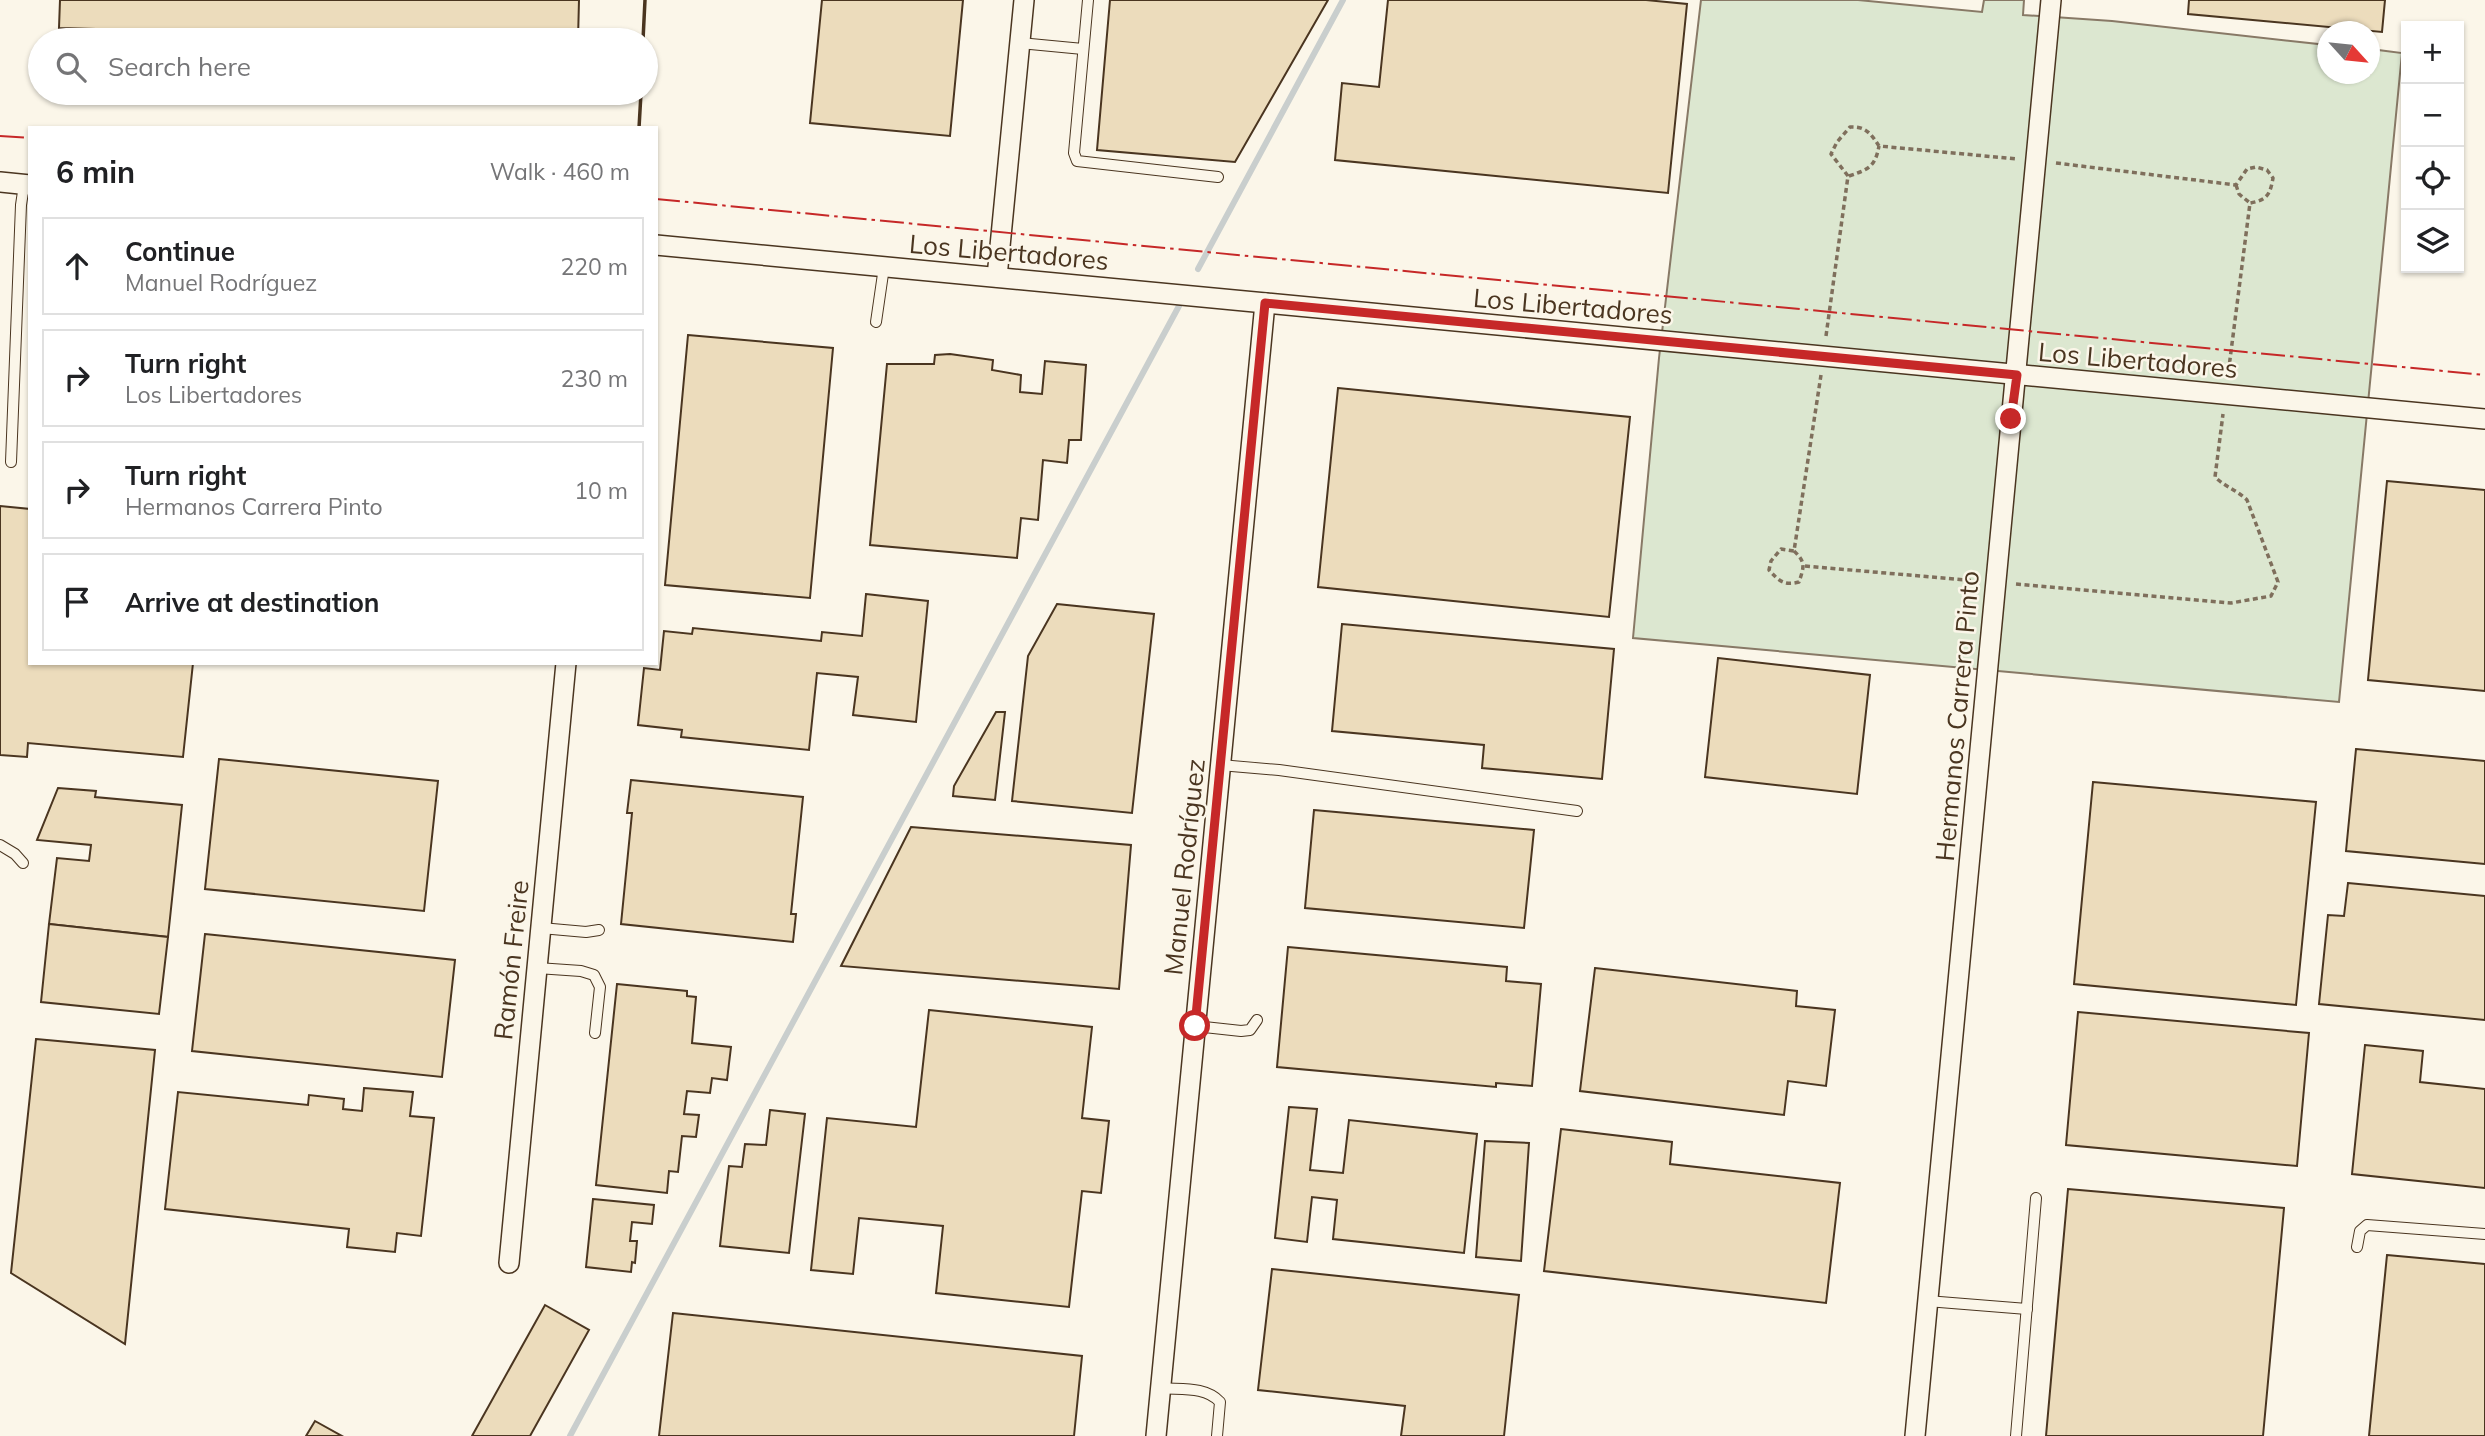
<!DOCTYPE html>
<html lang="en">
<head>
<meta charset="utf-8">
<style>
	:root { --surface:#fff; --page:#f6f6f6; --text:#202124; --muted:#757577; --line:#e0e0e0 }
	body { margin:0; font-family:Mulish,sans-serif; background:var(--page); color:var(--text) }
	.controls { position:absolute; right:21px; top:21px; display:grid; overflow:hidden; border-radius:0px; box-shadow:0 2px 5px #0004 }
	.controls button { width:63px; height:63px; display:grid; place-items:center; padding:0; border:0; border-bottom:2px solid var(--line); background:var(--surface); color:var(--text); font:35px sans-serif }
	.compass { position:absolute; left:2317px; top:21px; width:63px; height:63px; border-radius:50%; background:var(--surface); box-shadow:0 2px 5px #0004; rotate:117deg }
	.stop { position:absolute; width:21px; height:21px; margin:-16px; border:5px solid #c62828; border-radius:50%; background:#fff }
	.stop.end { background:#c62828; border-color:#fff; box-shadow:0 2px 7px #0008 }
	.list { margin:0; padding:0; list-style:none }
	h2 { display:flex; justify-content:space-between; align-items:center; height:91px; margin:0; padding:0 28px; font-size:30px }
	h2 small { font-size:23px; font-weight:400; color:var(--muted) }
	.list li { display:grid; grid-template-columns:46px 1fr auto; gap:21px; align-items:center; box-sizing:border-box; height:98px; margin:0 14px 14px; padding:0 14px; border:2px solid var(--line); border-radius:0px }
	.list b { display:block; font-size:26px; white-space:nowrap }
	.list p { margin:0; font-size:23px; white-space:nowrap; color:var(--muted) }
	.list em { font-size:23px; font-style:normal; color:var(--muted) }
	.icon { flex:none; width:38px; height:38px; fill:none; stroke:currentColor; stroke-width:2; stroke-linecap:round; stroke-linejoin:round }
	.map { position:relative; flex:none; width:2485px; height:1436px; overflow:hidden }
	.search { position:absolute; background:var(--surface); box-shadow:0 2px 5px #0004; left:28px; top:28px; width:630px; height:77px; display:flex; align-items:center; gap:18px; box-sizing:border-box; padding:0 24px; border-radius:38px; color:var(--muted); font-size:26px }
	.panel { position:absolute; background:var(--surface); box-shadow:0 2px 5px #0004; left:28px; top:126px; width:630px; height:539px; border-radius:0px }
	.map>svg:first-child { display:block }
	.green { fill:#dce7d0; stroke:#887966; stroke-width:2 }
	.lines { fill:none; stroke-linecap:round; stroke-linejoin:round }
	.stream { stroke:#c9cecd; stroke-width:6 }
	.building { fill:#ecdcbc; stroke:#4a3520; stroke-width:2 }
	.lane-casing { stroke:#4a3520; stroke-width:12 }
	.street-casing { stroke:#4a3520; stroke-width:22 }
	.path { stroke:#7f6f5c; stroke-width:3.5; stroke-dasharray:5 3.5; stroke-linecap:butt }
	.lane { stroke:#fbf6e9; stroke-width:10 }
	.street { stroke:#fbf6e9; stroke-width:19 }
	.wall { stroke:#4a3520; stroke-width:3.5 }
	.power { stroke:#c62828; stroke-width:2; stroke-dasharray:24 5 3.5 5; stroke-linecap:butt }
	.route { stroke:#c62828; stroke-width:9 }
	.labels { text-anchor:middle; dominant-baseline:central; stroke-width:5; stroke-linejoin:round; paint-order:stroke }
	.street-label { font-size:26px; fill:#4a3520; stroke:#fbf6e9 }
</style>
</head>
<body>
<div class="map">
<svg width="2485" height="1436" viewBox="0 0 2485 1436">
	<rect width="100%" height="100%" fill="#fbf6e9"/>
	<polygon class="green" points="1701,0 1858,0 1982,12 1984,0 2024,0 2023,15 2112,21 2327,45 2328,74 2370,74 2370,49 2402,53 2339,702 1633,638 1659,358"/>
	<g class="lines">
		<g class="stream">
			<polyline points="1198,269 1343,0"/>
			<polyline points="570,1436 1179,306"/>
		</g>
	</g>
	<g class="building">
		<polygon points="60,0 579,0 578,40 179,40 95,37 95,29 59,28"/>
		<polygon points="822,0 963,0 950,136 810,123"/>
		<polygon points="1110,0 1328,0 1235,162 1097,150"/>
		<polygon points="1388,0 1646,0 1687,4 1668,193 1335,160 1342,83 1379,87"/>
		<polygon points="2189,0 2385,0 2382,32 2188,14"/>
		<polygon points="688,335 833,348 810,598 665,585"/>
		<polygon points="950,354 993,360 992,370 1021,375 1020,392 1042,394 1045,361 1086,365 1081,440 1069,440 1067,463 1043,460 1038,520 1021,518 1017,558 870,545 887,364 934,364 935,355"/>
		<polygon points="1338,388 1630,417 1609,617 1318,587"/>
		<polygon points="2387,481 2485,490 2485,691 2368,680"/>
		<polygon points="0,506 30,509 30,663 193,663 183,757 28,743 27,757 0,755"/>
		<polygon points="866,594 928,601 916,722 853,715 858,677 817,673 809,750 681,737 682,730 638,725 644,668 660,670 664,631 692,634 693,628 821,641 822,632 862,636"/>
		<polygon points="1057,604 1154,614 1132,813 1012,801 1028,656"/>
		<polygon points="1342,624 1614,649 1602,779 1482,768 1484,745 1332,731"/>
		<polygon points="1718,658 1870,675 1857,794 1705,777"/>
		<polygon points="996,712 1005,712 995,800 953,796 954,786"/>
		<polygon points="2356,749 2485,761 2485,864 2346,851"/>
		<polygon points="219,759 438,781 424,911 205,889"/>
		<polygon points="631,780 803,797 791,914 796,914 793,942 621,924 632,813 627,813"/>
		<polygon points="2093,782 2316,802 2296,1005 2074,984"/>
		<polygon points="58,788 96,791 95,797 182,805 168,937 49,924 57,858 89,861 91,845 37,840"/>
		<polygon points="1314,810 1534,830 1524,928 1305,908"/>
		<polygon points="911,827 1131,845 1119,989 841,966"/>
		<polygon points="2348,883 2485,896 2485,1020 2319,1004 2328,915 2344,916"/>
		<polygon points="49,924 168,937 159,1014 41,1002"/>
		<polygon points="205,934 455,960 442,1077 192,1051"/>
		<polygon points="1288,947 1507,967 1506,981 1541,984 1532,1086 1496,1083 1496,1087 1277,1067"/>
		<polygon points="1595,968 1797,991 1796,1006 1835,1010 1826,1086 1788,1081 1784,1115 1580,1091"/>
		<polygon points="617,984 687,991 687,996 696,997 692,1043 731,1047 727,1080 712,1078 710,1093 687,1091 684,1114 699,1115 696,1137 682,1136 678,1172 669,1171 667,1193 596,1185"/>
		<polygon points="929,1010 1092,1027 1082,1118 1109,1121 1101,1193 1082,1191 1069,1307 936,1293 943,1226 859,1218 853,1274 811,1270 827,1118 916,1127"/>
		<polygon points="2078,1012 2309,1033 2297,1166 2066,1145"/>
		<polygon points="36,1039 155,1050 125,1344 11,1273"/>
		<polygon points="2365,1045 2423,1051 2420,1082 2485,1089 2485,1188 2352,1174"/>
		<polygon points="364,1088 413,1092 410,1116 434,1118 421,1236 397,1233 395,1252 347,1247 349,1229 165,1209 178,1092 308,1105 309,1095 344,1099 343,1109 362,1111"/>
		<polygon points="1289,1107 1317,1109 1310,1170 1343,1173 1349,1120 1477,1134 1464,1253 1333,1239 1337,1200 1312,1197 1307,1242 1275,1238"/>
		<polygon points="770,1110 805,1114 789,1253 720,1246 729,1166 742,1167 745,1144 766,1145"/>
		<polygon points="1561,1129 1672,1142 1670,1164 1840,1183 1826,1303 1544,1271"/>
		<polygon points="1485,1141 1529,1143 1521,1261 1476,1257"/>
		<polygon points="2068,1189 2284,1208 2263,1436 2046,1436"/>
		<polygon points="593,1199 654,1205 652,1224 632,1222 630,1241 637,1241 635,1263 632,1262 631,1272 586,1267"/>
		<polygon points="2387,1255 2485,1264 2485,1436 2369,1436"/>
		<polygon points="1272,1269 1519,1295 1504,1436 1401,1436 1405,1406 1258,1390"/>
		<polygon points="545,1305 589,1330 530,1436 472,1436"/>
		<polygon points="673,1313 1082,1356 1074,1436 659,1436"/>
		<polygon points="315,1421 342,1436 306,1436"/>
	</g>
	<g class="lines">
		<g class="lane-casing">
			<g id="lane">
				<polyline points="1088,0 1074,153 1077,161 1218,177"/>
				<polyline points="1020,43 1083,49"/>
				<polyline points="876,322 884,267"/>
				<polyline points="11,462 21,205 24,185"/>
				<polyline points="1220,765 1279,770 1577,811"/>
				<polyline points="0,845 15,854 23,863"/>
				<polyline points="541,928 586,932 599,930"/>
				<polyline points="537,968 581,971 594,975 600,987 595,1033"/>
				<polyline points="1195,1026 1241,1031 1250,1030 1257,1020"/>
				<polyline points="2357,1247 2360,1231 2367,1225 2485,1234"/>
				<polyline points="1927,1301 2027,1309"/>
				<path d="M 1160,1388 C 1181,1390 1205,1386 1220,1402 L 1217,1436"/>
				<polyline points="2016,1436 2036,1198"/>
			</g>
		</g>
		<g class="street-casing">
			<g id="street">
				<polyline points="0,182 30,185"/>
				<polyline points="656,245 2485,419"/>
				<polyline points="997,277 1024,0"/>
				<polyline points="509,1263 566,663"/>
				<polyline points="1156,1436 1265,303"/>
				<polyline points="1915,1436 2051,0"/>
			</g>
		</g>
		<g class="path">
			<path d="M 2056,163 L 2236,185 L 2247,169 L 2256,167 L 2267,170 L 2273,178 C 2270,195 2267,200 2250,203 L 2228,375"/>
			<path d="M 1849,176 C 1869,169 1875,167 1879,146"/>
			<polyline points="2236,185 2239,194 2250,203"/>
			<path d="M 1826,336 L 1848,176 L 1831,154 L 1837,142 L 1850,127 C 1866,126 1871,134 1879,146 L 2017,159"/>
			<path d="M 1794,551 C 1806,562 1804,567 1799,582 C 1784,586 1779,581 1769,570 L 1771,561 L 1781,549 L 1794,551 L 1821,375"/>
			<polyline points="1805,566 1977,581"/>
			<path d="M 2016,584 L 2231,603 L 2271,596 L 2278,582 L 2247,500 C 2237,490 2225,487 2215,477 L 2223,414"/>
		</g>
		<use href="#lane" class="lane"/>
		<use href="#street" class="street"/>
		<g class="wall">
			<polyline points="643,40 645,0"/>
			<polyline points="639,128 641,93"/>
		</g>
		<g class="power">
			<polyline points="0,136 30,138"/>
			<polyline points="656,199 2485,375"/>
		</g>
	</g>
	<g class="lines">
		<polyline class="route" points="1195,1026 1265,303 2017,375 2011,419"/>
	</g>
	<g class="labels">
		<g class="street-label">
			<text transform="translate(1009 252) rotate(5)">Los Libertadores</text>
			<text transform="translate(1573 306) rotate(5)">Los Libertadores</text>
			<text transform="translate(2138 360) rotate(5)">Los Libertadores</text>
			<text transform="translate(1957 716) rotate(-85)">Hermanos Carrera Pinto</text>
			<text transform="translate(1184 867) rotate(-84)">Manuel Rodríguez</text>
			<text transform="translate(511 960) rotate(-84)">Ramón Freire</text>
		</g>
	</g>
</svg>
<div class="controls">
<button>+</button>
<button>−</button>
<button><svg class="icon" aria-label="locate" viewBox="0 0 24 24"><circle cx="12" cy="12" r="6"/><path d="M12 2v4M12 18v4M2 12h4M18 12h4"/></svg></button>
<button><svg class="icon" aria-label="layers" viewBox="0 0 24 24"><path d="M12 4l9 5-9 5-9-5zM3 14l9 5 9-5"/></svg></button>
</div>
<svg class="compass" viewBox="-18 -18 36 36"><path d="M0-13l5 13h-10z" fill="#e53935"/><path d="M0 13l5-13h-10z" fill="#757577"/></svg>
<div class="stop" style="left:1195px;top:1026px"></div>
<div class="stop end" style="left:2011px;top:419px"></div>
<div class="search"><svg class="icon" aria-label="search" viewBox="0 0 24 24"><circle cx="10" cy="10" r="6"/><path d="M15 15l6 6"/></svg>Search here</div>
<section class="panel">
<h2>6 min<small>Walk · 460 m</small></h2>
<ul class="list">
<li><svg class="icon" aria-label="ahead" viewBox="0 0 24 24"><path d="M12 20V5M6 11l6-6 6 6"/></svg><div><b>Continue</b><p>Manuel Rodríguez</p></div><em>220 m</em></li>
<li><svg class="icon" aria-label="right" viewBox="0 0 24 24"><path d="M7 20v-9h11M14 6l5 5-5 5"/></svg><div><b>Turn right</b><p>Los Libertadores</p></div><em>230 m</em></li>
<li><svg class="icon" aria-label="right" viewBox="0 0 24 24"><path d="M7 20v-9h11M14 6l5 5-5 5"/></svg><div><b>Turn right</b><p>Hermanos Carrera Pinto</p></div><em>10 m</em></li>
<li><svg class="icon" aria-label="arrive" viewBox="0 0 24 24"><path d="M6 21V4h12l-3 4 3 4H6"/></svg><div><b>Arrive at destination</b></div></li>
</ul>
</section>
</div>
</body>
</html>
